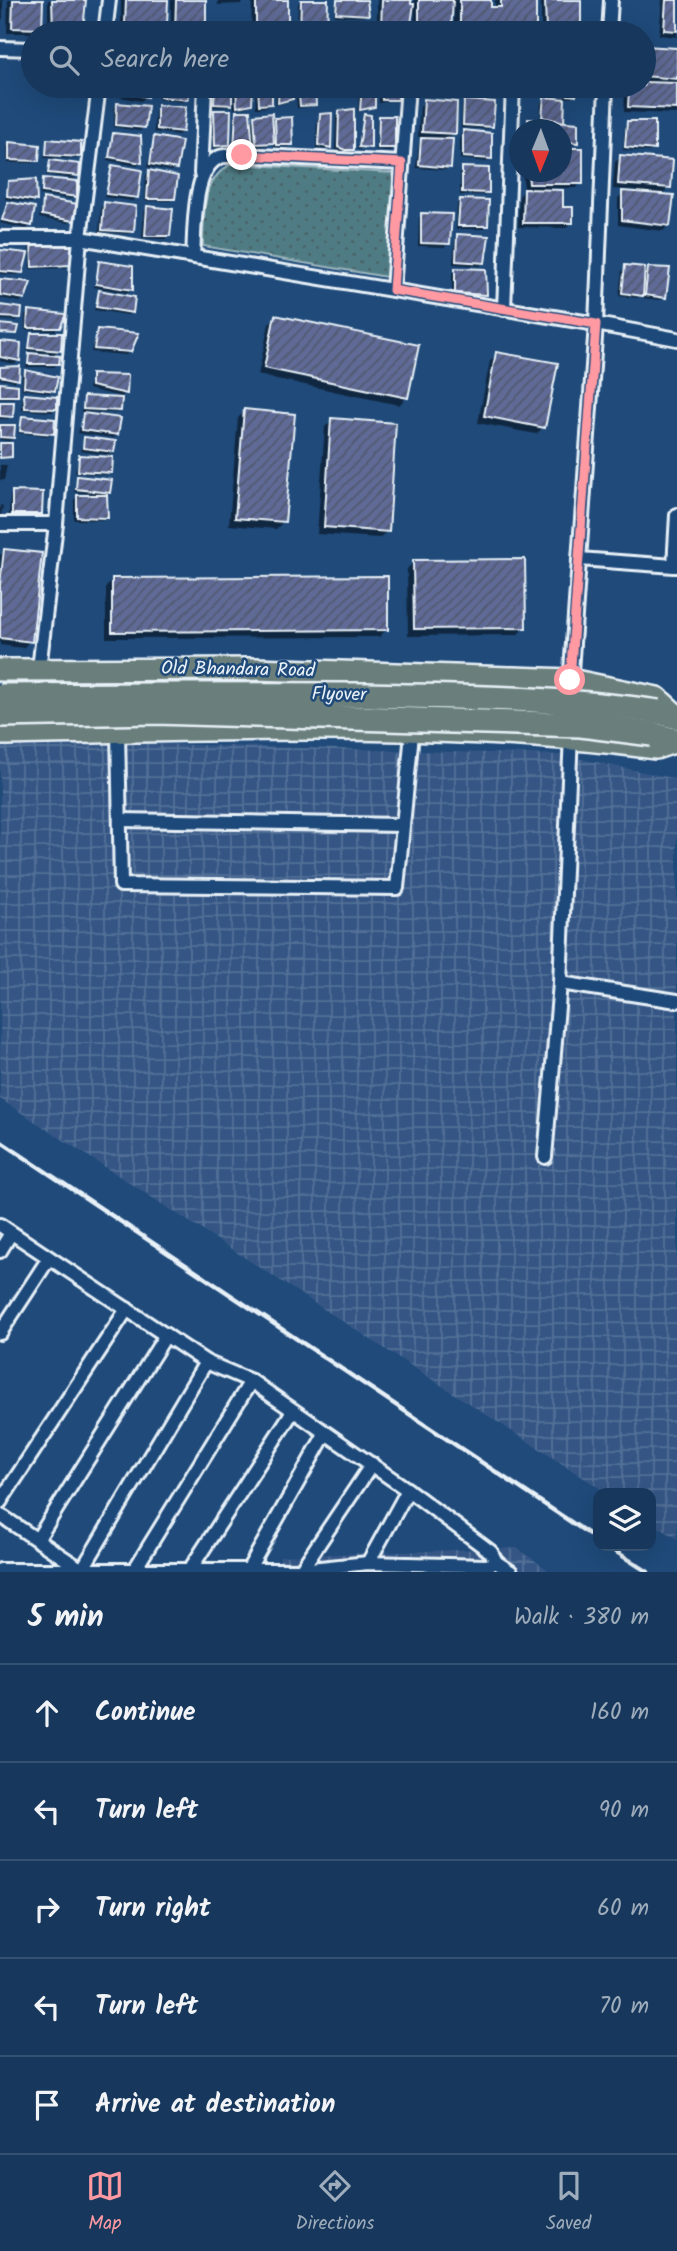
<!DOCTYPE html>
<html lang="en">
<head>
<meta charset="utf-8">
<style>
	:root { --surface:#17385c; --page:#203f62; --text:#f1f3f6; --muted:#9eacbb; --line:#365272; --accent:#ff9aa2 }
	body { margin:0; font-family:Kalam,sans-serif; background:var(--page); color:var(--text) }
	.controls { position:absolute; right:21px; bottom:21px; display:grid; overflow:hidden; border-radius:14px; box-shadow:0 7px 28px #0002 }
	.controls button { width:63px; height:63px; display:grid; place-items:center; padding:0; border:0; border-bottom:2px solid var(--line); background:var(--surface); color:var(--text); font:35px sans-serif }
	.compass { position:absolute; left:509px; top:119px; width:63px; height:63px; border-radius:50%; background:var(--surface); box-shadow:0 7px 28px #0002; rotate:181deg }
	.stop { position:absolute; width:21px; height:21px; margin:-16px; border:5px solid #ff9aa2; border-radius:50%; background:#fff }
	.stop.end { background:#ff9aa2; border-color:#fff; box-shadow:0 2px 7px #0008 }
	.list { margin:0; padding:0; list-style:none }
	h2 { display:flex; justify-content:space-between; align-items:center; height:91px; margin:0; padding:0 28px; font-size:30px }
	h2 small { font-size:23px; font-weight:400; color:var(--muted) }
	.list li { display:grid; grid-template-columns:46px 1fr auto; gap:21px; align-items:center; box-sizing:border-box; height:98px; padding:0 28px; border-top:2px solid var(--line) }
	.list b { display:block; font-size:26px; white-space:nowrap }
	.list em { font-size:23px; font-style:normal; color:var(--muted) }
	.icon { flex:none; width:38px; height:38px; fill:none; stroke:currentColor; stroke-width:2; stroke-linecap:round; stroke-linejoin:round }
	.map { position:relative; flex:none; width:677px; height:1572px; overflow:hidden }
	.search { position:absolute; background:var(--surface); box-shadow:0 7px 28px #0002; left:21px; right:21px; top:21px; height:77px; display:flex; align-items:center; gap:18px; box-sizing:border-box; padding:0 24px; border-radius:38px; color:var(--muted); font-size:26px }
	.sheet { height:581px; background:var(--surface) }
	nav { display:flex; justify-content:space-around; align-items:center; box-sizing:border-box; height:98px; border-top:2px solid var(--line); background:var(--surface); font-size:19px; color:var(--muted) }
	nav a { display:grid; justify-items:center; gap:4px }
	nav .on { color:var(--accent) }
	.map>svg:first-child { display:block }
	.industrial { fill:url(#industrial-grid) }
	.green { fill:url(#green-dots); stroke:#9cb6be; stroke-width:2 }
	.shadow { fill:#0007 }
	.building { fill:url(#building-hatch); stroke:#e8f1f8; stroke-width:2 }
	.lines { fill:none; stroke-linecap:round; stroke-linejoin:round }
	.street-casing { stroke:#e8f1f8; stroke-width:18 }
	.primary-casing { stroke:#e8f1f8; stroke-width:26 }
	.highway-casing { stroke:#e8f1f8; stroke-width:28 }
	.street { stroke:#1f4a7a; stroke-width:12 }
	.primary { stroke:#6a7f7c; stroke-width:21 }
	.highway { stroke:#6a7f7c; stroke-width:23 }
	.rail { stroke:#e8f1f8; stroke-width:4.5 }
	.highway-bridge-casing { stroke:#e8f1f8; stroke-width:28; stroke-linecap:butt }
	.highway-bridge { stroke:#6a7f7c; stroke-width:23 }
	.route { stroke:#ff9aa2; stroke-width:9 }
	.labels { text-anchor:middle; dominant-baseline:central; stroke-width:5; stroke-linejoin:round; paint-order:stroke }
	.street-label { font-size:19px; fill:#e8f1f8; stroke:#1f4a7a }
</style>
</head>
<body>
<div class="map">
<svg width="677" height="1572" viewBox="0 0 677 1572">
	<defs>
		<pattern id="industrial-grid" width="8" height="8" patternUnits="userSpaceOnUse" patternTransform="scale(1.75)"><rect width="8" height="8" fill="#365785"/><path d="M0 4h8M4 0v8" fill="none" stroke="#537097"/></pattern>
		<pattern id="green-dots" width="8" height="8" patternUnits="userSpaceOnUse" patternTransform="scale(1.75)"><rect width="8" height="8" fill="#507b84"/><path d="M2 2h.1M6 6h.1" fill="none" stroke="#4c646a" stroke-width="1.8" stroke-linecap="round"/></pattern>
		<pattern id="building-hatch" width="6" height="6" patternUnits="userSpaceOnUse" patternTransform="scale(1.75)"><rect width="6" height="6" fill="#5e6b97"/><path d="M-1 1l2-2M0 6l6-6M5 7l2-2" fill="none" stroke="#51586d"/></pattern>
	</defs>
	<rect width="100%" height="100%" fill="#1f4a7a"/>
	<filter id="ink" filterUnits="userSpaceOnUse"><feTurbulence type="fractalNoise" baseFrequency=".0143" numOctaves="2"/><feDisplacementMap in="SourceGraphic" scale="14" xChannelSelector="R" yChannelSelector="G"/><feConvolveMatrix kernelMatrix="1 2 1 2 8 2 1 2 1" color-interpolation-filters="sRGB"/></filter>
	<g filter="url(#ink)">
		<g class="industrial">
			<polygon points="0,740 562,755 677,779 677,1539 651,1522 651,1493 607,1493 0,1099"/>
			<polygon points="517,1548 551,1572 279,1572 280,1556"/>
		</g>
		<path class="green" d="M 232,164 L 394,173 L 387,277 L 203,246 C 204,216 201,178 232,164 Z"/>
		<g class="shadow">
			<polygon points="0,0 3,0 3,18 0,22"/>
			<polygon points="8,0 41,0 40,28 35,33 7,33"/>
			<polygon points="48,0 85,0 81,29 77,33 48,33"/>
			<polygon points="121,0 166,0 165,24 157,33 127,33 127,29 121,28"/>
			<rect x="171" y="0" width="33" height="33"/>
			<polygon points="218,0 244,0 244,1 241,4 218,5"/>
			<polygon points="252,0 287,0 286,33 251,33"/>
			<polygon points="301,0 325,31 323,33 297,33 298,4"/>
			<polygon points="336,0 366,0 367,14 364,17 334,16"/>
			<polygon points="377,0 409,0 409,29 405,33 377,33"/>
			<polygon points="414,0 450,0 451,7 454,0 489,0 489,9 495,9 495,0 534,0 534,33 454,33 454,9 449,15 449,33 415,33"/>
			<polygon points="541,0 579,0 580,32 541,33"/>
			<polygon points="662,0 677,0 677,37 659,35"/>
			<polygon points="644,48 677,49 677,114 624,112 625,89 644,86"/>
			<polygon points="116,86 149,86 147,96 141,101 115,96"/>
			<polygon points="159,86 188,86 186,99 183,102 158,99"/>
			<polygon points="213,86 230,86 230,104 227,107 212,107"/>
			<polygon points="233,86 251,86 250,104 247,107 234,109"/>
			<polygon points="255,86 271,86 270,103 267,107 256,108"/>
			<polygon points="276,86 291,86 291,99 288,102 276,105"/>
			<polygon points="295,86 313,86 314,104 311,107 297,108"/>
			<polygon points="359,86 373,86 373,107 358,112"/>
			<polygon points="379,86 392,86 397,99 379,103"/>
			<polygon points="426,86 458,86 457,93 454,97 427,96"/>
			<polygon points="466,86 490,86 490,92 486,95 466,94"/>
			<polygon points="533,86 575,86 575,95 571,98 557,96 557,90 551,96 532,95"/>
			<polygon points="545,99 563,101 562,123 576,142 573,145 562,144 562,130 526,130 529,121 540,122 541,102"/>
			<polygon points="425,101 454,133 446,141 449,167 446,170 416,168 419,143 425,137 418,137 420,107"/>
			<polygon points="465,102 492,126 488,129 461,128 462,105"/>
			<polygon points="117,105 143,128 140,131 114,127 114,108"/>
			<polygon points="158,107 182,132 178,135 154,132 155,110"/>
			<polygon points="215,112 228,145 225,148 212,148 212,115"/>
			<polygon points="237,113 250,122 255,117 271,124 276,119 291,144 288,147 274,147 273,141 269,145 232,151 234,116"/>
			<polygon points="340,113 353,150 350,153 335,150 336,116"/>
			<polygon points="321,116 329,147 326,150 316,148 317,119"/>
			<polygon points="365,116 369,147 357,150 362,120"/>
			<polygon points="380,117 393,147 390,151 376,150 377,121"/>
			<polygon points="628,123 653,149 650,152 623,150 625,126"/>
			<polygon points="464,132 491,159 487,162 460,159 460,135"/>
			<polygon points="114,135 141,163 137,166 107,160"/>
			<polygon points="155,138 176,168 172,171 147,167"/>
			<polygon points="48,141 80,156 76,159 44,158"/>
			<polygon points="10,144 37,160 34,163 7,163 7,147"/>
			<polygon points="562,150 581,150 581,183 576,188 550,188 571,223 566,228 518,227 519,196 527,188 524,188 522,172 562,172"/>
			<polygon points="621,157 669,187 661,196 669,225 663,231 618,225 618,198 623,193 635,194 636,190 613,189 615,162"/>
			<polygon points="51,162 77,176 74,179 46,175"/>
			<polygon points="112,167 137,198 133,201 104,197"/>
			<polygon points="463,169 487,192 484,195 460,195 460,172"/>
			<polygon points="149,172 174,198 170,201 145,201 146,175"/>
			<polygon points="43,180 75,196 72,199 40,195"/>
			<polygon points="9,183 35,200 32,203 5,199"/>
			<polygon points="44,200 71,220 68,223 39,218"/>
			<polygon points="461,200 487,225 483,229 456,229 457,204"/>
			<polygon points="8,204 30,226 27,229 0,223"/>
			<polygon points="105,204 132,231 129,234 99,232 101,207"/>
			<polygon points="147,208 169,236 165,239 142,238 144,211"/>
			<polygon points="422,214 448,243 445,247 418,246 419,218"/>
			<polygon points="458,236 483,262 480,266 453,264 455,239"/>
			<polygon points="32,242 70,265 66,268 30,269 29,245"/>
			<polygon points="0,252 21,272 18,275 0,274"/>
			<polygon points="100,263 131,290 128,293 94,287"/>
			<polygon points="626,267 643,274 648,269 665,297 661,300 642,298 643,293 638,298 619,296 622,270"/>
			<polygon points="456,270 485,294 482,297 452,296 452,273"/>
			<polygon points="0,280 24,298 20,302 0,298"/>
			<polygon points="99,291 131,312 128,315 94,310"/>
			<polygon points="0,306 19,317 16,321 0,320"/>
			<polygon points="28,312 59,327 55,331 25,330 25,315"/>
			<polygon points="276,317 406,398 399,405 258,375 269,324"/>
			<polygon points="97,331 130,351 126,355 91,352"/>
			<polygon points="32,335 59,350 56,354 27,351"/>
			<polygon points="0,343 18,361 15,364 0,361"/>
			<polygon points="497,354 544,427 536,434 478,423 490,361"/>
			<polygon points="29,355 58,364 54,367 26,367"/>
			<polygon points="0,368 18,379 15,382 0,379"/>
			<polygon points="25,372 54,390 50,393 22,389 22,375"/>
			<polygon points="92,375 125,393 122,397 88,389"/>
			<polygon points="0,385 16,395 13,398 0,398"/>
			<polygon points="25,396 55,409 52,412 22,410 22,399"/>
			<polygon points="84,398 119,410 116,413 81,412"/>
			<polygon points="0,403 11,416 8,419 0,419"/>
			<polygon points="245,411 283,522 276,529 229,525 238,418"/>
			<polygon points="84,415 117,435 114,438 78,433"/>
			<polygon points="22,418 52,433 49,436 18,433"/>
			<polygon points="332,420 387,531 380,538 317,534 325,427"/>
			<polygon points="0,426 13,438 9,441 0,440"/>
			<polygon points="85,439 113,451 110,455 80,451"/>
			<polygon points="79,457 111,472 107,475 75,473"/>
			<polygon points="0,465 7,465 4,480 0,480"/>
			<polygon points="78,478 109,492 103,520 74,520 74,500 77,497 94,497 94,494 74,492"/>
			<polygon points="13,492 41,514 37,517 9,516 10,496"/>
			<polygon points="0,505 3,506 0,520"/>
			<polygon points="5,551 30,641 23,648 0,645 0,555"/>
			<polygon points="414,562 524,628 517,635 408,636 407,569"/>
			<polygon points="113,579 386,630 379,637 106,638 106,587"/>
		</g>
		<g class="building">
			<polygon points="13,0 43,0 42,29 12,28"/>
			<polygon points="52,0 86,0 83,30 53,29"/>
			<polygon points="126,0 168,0 167,25 164,25 164,29 131,30 131,24 125,24"/>
			<polygon points="176,0 206,0 206,33 175,33"/>
			<rect x="256" y="0" width="32" height="33"/>
			<polygon points="301,0 328,0 327,32 300,31"/>
			<polygon points="337,0 367,0 369,15 336,13"/>
			<polygon points="382,0 411,0 411,4 414,4 410,30 381,30"/>
			<polygon points="419,0 453,0 451,33 419,33"/>
			<polygon points="460,0 491,0 491,7 501,7 501,0 536,0 536,33 460,33"/>
			<polygon points="545,0 581,0 581,32 546,33"/>
			<polygon points="666,0 677,0 677,31 664,30"/>
			<polygon points="644,46 677,48 677,79 644,76"/>
			<polygon points="644,82 677,83 677,109 628,107 629,86 644,86"/>
			<polygon points="120,86 150,86 148,97 119,91"/>
			<polygon points="161,86 190,86 188,100 160,97"/>
			<polygon points="215,86 232,86 232,105 214,104"/>
			<polygon points="236,86 253,86 252,104 237,107"/>
			<polygon points="258,86 272,86 272,104 259,105"/>
			<polygon points="279,86 293,86 293,99 278,103"/>
			<polygon points="298,86 315,86 316,105 300,106"/>
			<polygon points="362,86 375,86 375,107 360,110"/>
			<polygon points="381,86 394,86 399,100 382,100"/>
			<polygon points="429,86 460,86 459,94 430,94"/>
			<polygon points="468,86 490,86 491,93 468,91"/>
			<rect x="535" y="86" width="21" height="7"/>
			<polygon points="560,86 577,86 576,96 559,94"/>
			<polygon points="544,97 565,99 564,122 542,117"/>
			<polygon points="424,99 457,102 456,134 422,132"/>
			<polygon points="464,100 495,102 493,127 463,125"/>
			<polygon points="117,103 148,106 145,128 116,125"/>
			<polygon points="157,105 186,107 183,132 157,129"/>
			<polygon points="354,109 354,150 345,150 338,147 339,111"/>
			<polygon points="214,110 231,110 230,145 215,146"/>
			<polygon points="236,111 250,111 253,150 234,149"/>
			<polygon points="272,113 274,143 256,144 254,115"/>
			<polygon points="332,113 331,148 318,145 320,114"/>
			<polygon points="364,114 371,115 371,148 359,147"/>
			<polygon points="379,116 395,116 395,148 378,148"/>
			<polygon points="292,117 293,145 276,145 275,118"/>
			<polygon points="528,119 578,123 578,143 562,141 562,130 528,130"/>
			<polygon points="627,121 655,121 655,150 625,147"/>
			<polygon points="463,130 492,133 492,159 463,157"/>
			<polygon points="113,133 141,136 142,163 109,157"/>
			<polygon points="154,136 182,141 177,169 150,164"/>
			<polygon points="421,138 453,139 451,168 419,165"/>
			<polygon points="47,139 81,142 81,157 46,155"/>
			<polygon points="9,142 40,145 39,161 9,160"/>
			<polygon points="562,148 583,148 583,184 529,184 528,172 562,172"/>
			<polygon points="620,155 673,160 671,188 618,184"/>
			<polygon points="50,160 80,164 79,176 48,173"/>
			<polygon points="112,165 142,170 138,198 106,194"/>
			<polygon points="462,167 489,168 489,193 462,192"/>
			<polygon points="149,170 178,176 175,199 147,199"/>
			<polygon points="43,178 77,181 77,197 42,192"/>
			<polygon points="36,179 37,201 7,196 8,181"/>
			<polygon points="524,189 563,190 563,207 573,207 573,223 523,223"/>
			<polygon points="622,191 674,195 670,226 622,220"/>
			<polygon points="43,198 78,204 73,221 42,215"/>
			<polygon points="460,199 489,200 488,226 458,226"/>
			<polygon points="8,202 35,207 32,226 2,220"/>
			<polygon points="104,202 136,206 134,232 102,230"/>
			<polygon points="147,206 173,209 170,236 145,236"/>
			<polygon points="421,213 452,214 450,244 421,243"/>
			<polygon points="457,234 489,236 485,263 456,261"/>
			<polygon points="31,240 73,244 71,265 32,267"/>
			<polygon points="0,250 28,253 23,273 0,271"/>
			<polygon points="99,261 133,266 133,290 96,284"/>
			<polygon points="625,265 645,267 643,296 622,293"/>
			<polygon points="648,267 670,268 666,298 645,295"/>
			<polygon points="455,268 486,269 487,295 455,293"/>
			<polygon points="0,279 31,282 25,299 0,295"/>
			<polygon points="99,290 135,297 133,313 96,307"/>
			<polygon points="0,305 22,308 21,318 0,317"/>
			<polygon points="28,310 66,314 60,328 27,328"/>
			<polygon points="275,315 419,345 408,398 264,368"/>
			<polygon points="0,324 19,326 17,334 0,333"/>
			<polygon points="97,329 139,333 131,352 94,349"/>
			<polygon points="31,333 62,333 61,351 29,348"/>
			<polygon points="0,341 21,343 20,361 0,357"/>
			<polygon points="496,352 558,363 545,428 484,416"/>
			<polygon points="29,353 60,356 59,364 28,364"/>
			<polygon points="20,366 19,380 0,376 0,367"/>
			<polygon points="25,370 58,377 55,391 24,387"/>
			<polygon points="91,374 128,375 127,394 91,386"/>
			<polygon points="0,383 18,385 18,396 0,396"/>
			<polygon points="24,394 57,397 57,409 25,408"/>
			<polygon points="84,396 122,398 121,411 83,409"/>
			<polygon points="0,402 14,402 13,417 0,416"/>
			<polygon points="244,409 295,414 285,522 235,518"/>
			<polygon points="83,413 121,418 118,435 81,430"/>
			<polygon points="22,416 55,419 54,434 20,431"/>
			<polygon points="331,418 396,423 389,532 324,527"/>
			<polygon points="0,425 15,425 14,438 0,437"/>
			<polygon points="84,437 116,441 114,452 83,448"/>
			<polygon points="0,443 12,443 12,457 0,458"/>
			<polygon points="79,455 113,457 112,473 78,471"/>
			<polygon points="77,476 112,480 110,493 76,489"/>
			<polygon points="12,491 43,492 42,514 12,514"/>
			<polygon points="77,495 107,495 108,518 77,517"/>
			<polygon points="4,549 42,553 32,642 0,638 0,585"/>
			<polygon points="525,559 526,628 414,629 413,560"/>
			<polygon points="388,576 388,630 112,632 112,578"/>
		</g>
		<g class="lines">
			<g class="street-casing">
				<g id="street">
					<polyline points="105,33 109,0"/>
					<polyline points="609,33 611,0"/>
					<polyline points="0,48 33,49"/>
					<polyline points="99,86 80,238 596,324 570,685"/>
					<polyline points="606,86 596,324 677,339"/>
					<polyline points="201,174 205,86"/>
					<polyline points="0,238 80,238 56,524"/>
					<path d="M 193,256 C 195,232 192,167 220,157 C 226,155 235,156 242,155 L 402,163"/>
					<polyline points="393,290 408,86"/>
					<polyline points="504,309 513,86"/>
					<polyline points="677,515 674,566 677,566"/>
					<polyline points="0,524 56,524 39,669"/>
					<polyline points="579,559 674,566"/>
					<polyline points="118,731 121,885 397,888 412,733"/>
					<polyline points="571,735 560,983 677,1001"/>
					<polyline points="120,820 401,825"/>
					<polyline points="545,1157 560,983"/>
					<polyline points="0,1225 206,1362 251,1381 408,1490 368,1563"/>
					<polyline points="0,1251 11,1233"/>
					<polyline points="0,1333 49,1258"/>
					<polyline points="0,1502 127,1309"/>
					<polyline points="0,1515 82,1570 206,1362"/>
					<polyline points="37,1540 166,1335"/>
					<polyline points="496,1562 511,1572"/>
					<polyline points="191,1568 293,1411"/>
					<polyline points="135,1569 251,1381"/>
					<polyline points="0,1570 301,1570 368,1563 487,1566 496,1562 491,1552 408,1490"/>
					<polyline points="301,1570 372,1464"/>
					<polyline points="247,1572 325,1434"/>
				</g>
			</g>
			<g class="primary-casing">
				<g id="primary">
					<polyline points="0,670 256,669 570,680 657,698 677,716"/>
					<path d="M 0,734 C 216,730 442,720 656,748 L 677,741"/>
				</g>
			</g>
			<g class="highway-casing">
				<g id="highway">
					<polyline points="658,712 677,717"/>
					<polyline points="652,734 677,741"/>
				</g>
			</g>
			<use href="#street" class="street"/>
			<use href="#primary" class="primary"/>
			<use href="#highway" class="highway"/>
			<g class="rail">
				<polyline points="0,1141 598,1540"/>
				<polyline points="607,1546 648,1572"/>
			</g>
			<g class="highway-bridge-casing">
				<g id="highway-bridge">
					<path d="M 0,696 C 122,695 244,694 367,695 C 465,697 561,698 658,712"/>
					<polyline points="0,715 156,712 581,725 652,734"/>
				</g>
			</g>
			<use href="#highway-bridge" class="highway-bridge"/>
		</g>
	</g>
	<g class="lines" filter="url(#ink)">
		<polyline class="route" points="242,155 402,163 393,290 596,324 570,680"/>
	</g>
	<g class="labels">
		<g class="street-label">
			<text transform="translate(238 670) rotate(1)">Old Bhandara Road</text>
			<text transform="translate(339 695) rotate(1)">Flyover</text>
		</g>
	</g>
</svg>
<div class="controls">
<button><svg class="icon" aria-label="layers" viewBox="0 0 24 24"><path d="M12 4l9 5-9 5-9-5zM3 14l9 5 9-5"/></svg></button>
</div>
<svg class="compass" viewBox="-18 -18 36 36"><path d="M0-13l5 13h-10z" fill="#e53935"/><path d="M0 13l5-13h-10z" fill="#9eacbb"/></svg>
<div class="stop" style="left:570px;top:680px"></div>
<div class="stop end" style="left:242px;top:155px"></div>
<div class="search"><svg class="icon" aria-label="search" viewBox="0 0 24 24"><circle cx="10" cy="10" r="6"/><path d="M15 15l6 6"/></svg>Search here</div>
</div>
<section class="sheet">
<h2>5 min<small>Walk · 380 m</small></h2>
<ul class="list">
<li><svg class="icon" aria-label="ahead" viewBox="0 0 24 24"><path d="M12 20V5M6 11l6-6 6 6"/></svg><div><b>Continue</b></div><em>160 m</em></li>
<li><svg class="icon" aria-label="left" viewBox="0 0 24 24"><path d="M17 20v-9H6M10 6l-5 5 5 5"/></svg><div><b>Turn left</b></div><em>90 m</em></li>
<li><svg class="icon" aria-label="right" viewBox="0 0 24 24"><path d="M7 20v-9h11M14 6l5 5-5 5"/></svg><div><b>Turn right</b></div><em>60 m</em></li>
<li><svg class="icon" aria-label="left" viewBox="0 0 24 24"><path d="M17 20v-9H6M10 6l-5 5 5 5"/></svg><div><b>Turn left</b></div><em>70 m</em></li>
<li><svg class="icon" aria-label="arrive" viewBox="0 0 24 24"><path d="M6 21V4h12l-3 4 3 4H6"/></svg><div><b>Arrive at destination</b></div></li>
</ul>
</section>
<nav>
<a class="on"><svg class="icon" aria-label="map" viewBox="0 0 24 24"><path d="M3 6l6-2 6 2 6-2v14l-6 2-6-2-6 2zM9 4v14M15 6v14"/></svg>Map</a>
<a><svg class="icon" aria-label="directions" viewBox="0 0 24 24"><path d="M12 3l9 9-9 9-9-9zM9 14v-3h6M13 9l2 2-2 2"/></svg>Directions</a>
<a><svg class="icon" aria-label="saved" viewBox="0 0 24 24"><path d="M7 4h10v16l-5-4-5 4z"/></svg>Saved</a>
</nav>
</body>
</html>
